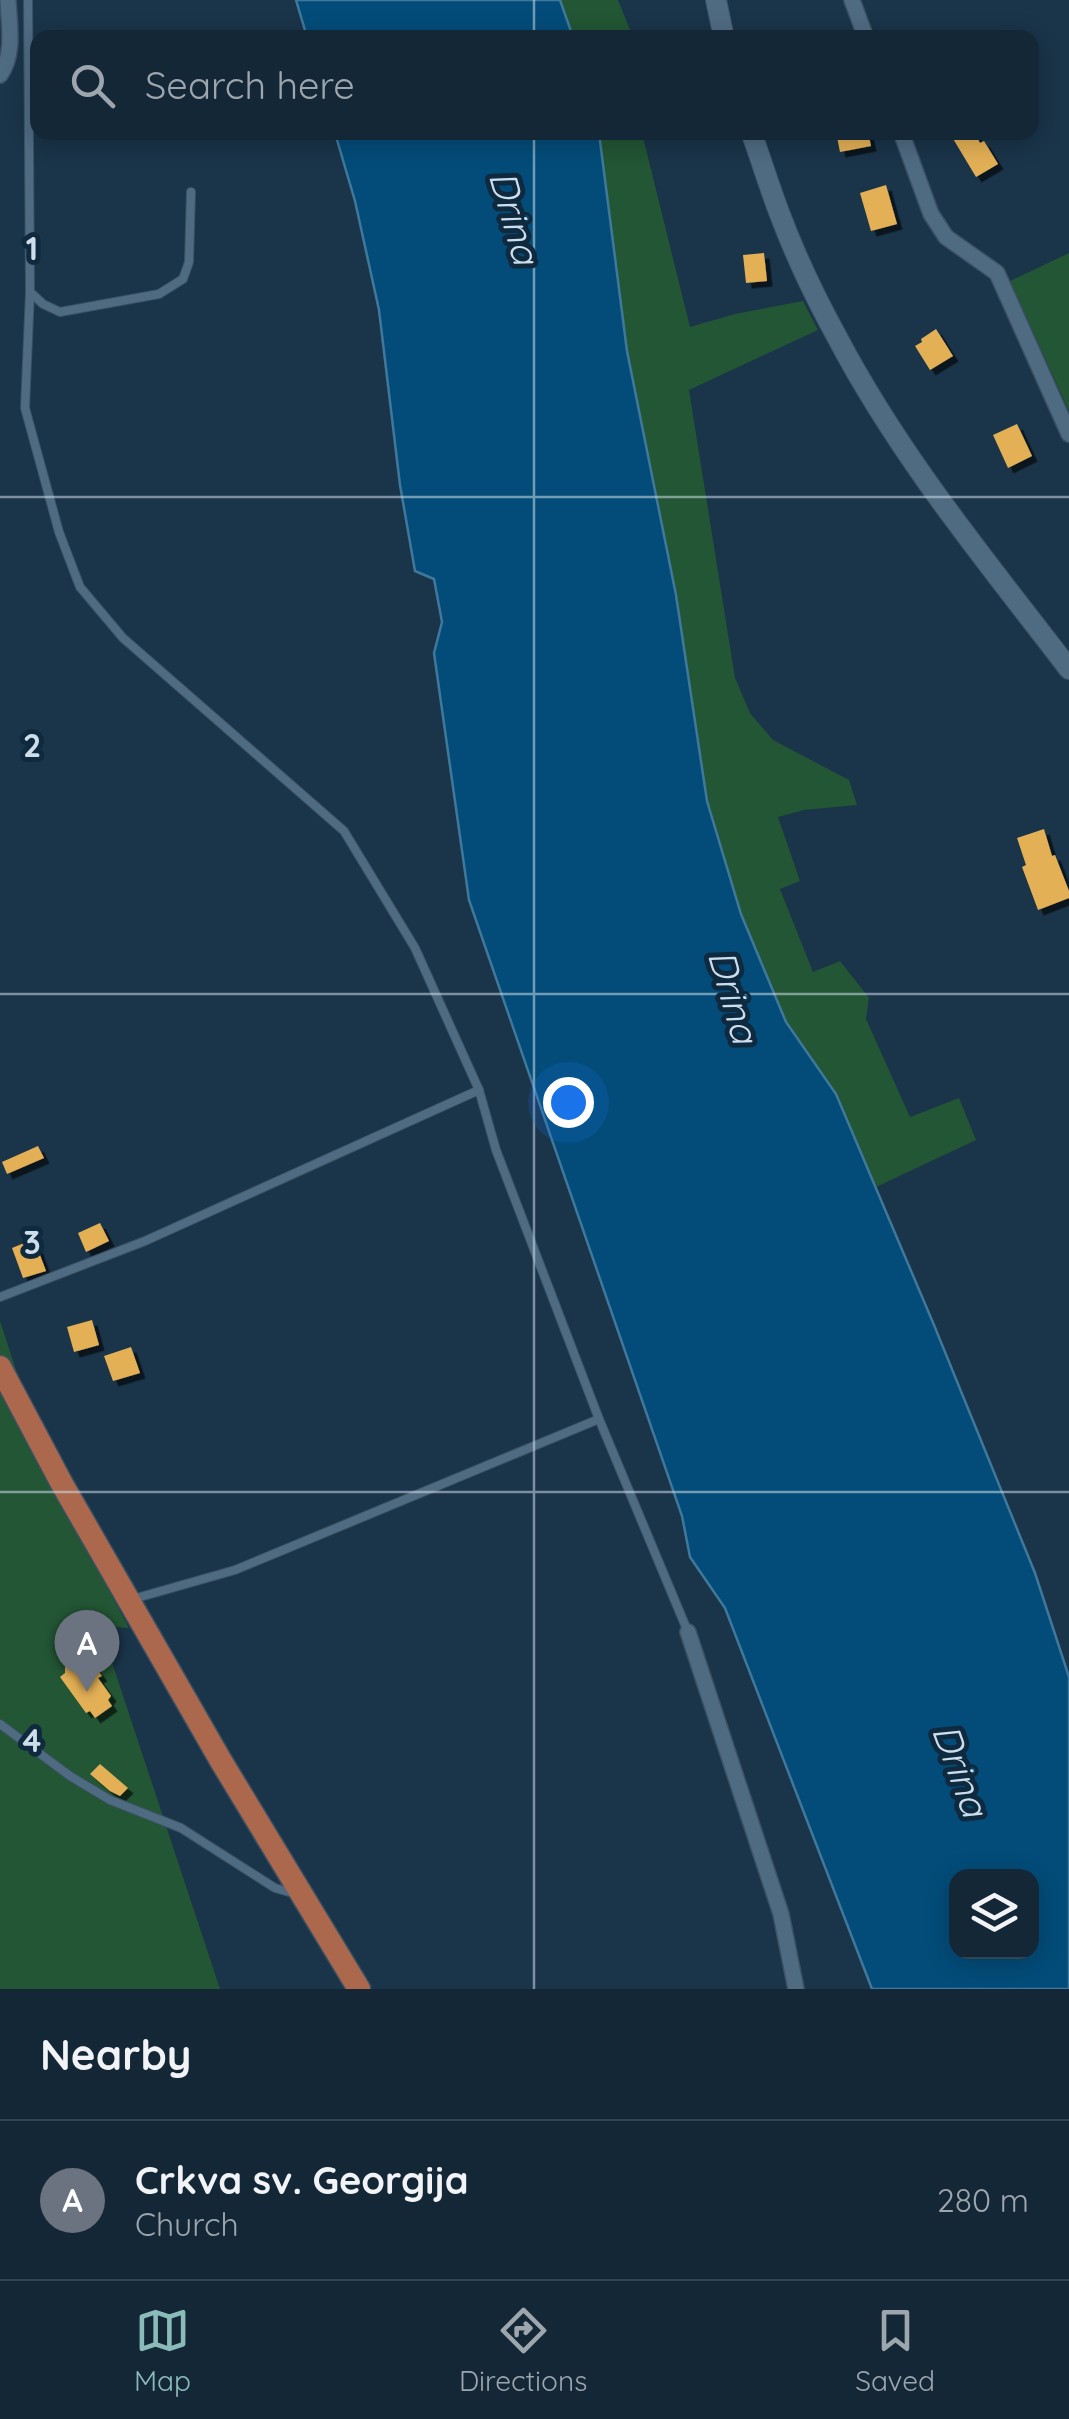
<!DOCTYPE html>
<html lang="en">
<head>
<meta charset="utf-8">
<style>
	:root { --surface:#142737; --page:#1d2f3f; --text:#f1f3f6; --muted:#9da5ad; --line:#334452; --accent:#8bbbb9 }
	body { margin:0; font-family:Quicksand,sans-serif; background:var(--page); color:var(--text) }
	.controls { position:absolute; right:30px; bottom:30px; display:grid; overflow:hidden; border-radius:20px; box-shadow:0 5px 25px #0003 }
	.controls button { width:90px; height:90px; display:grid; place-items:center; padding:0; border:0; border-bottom:2px solid var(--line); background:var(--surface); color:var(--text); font:50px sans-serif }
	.you { position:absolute; left:568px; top:1102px; width:35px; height:35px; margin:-25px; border:8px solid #fff; border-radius:50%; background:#1a73e8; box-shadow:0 0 0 15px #1a73e833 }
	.badge { display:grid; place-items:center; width:65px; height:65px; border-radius:50%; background:var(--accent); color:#fff; font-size:32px; font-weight:700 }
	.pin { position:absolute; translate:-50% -82px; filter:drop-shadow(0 2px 5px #0008) }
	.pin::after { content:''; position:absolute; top:52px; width:35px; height:30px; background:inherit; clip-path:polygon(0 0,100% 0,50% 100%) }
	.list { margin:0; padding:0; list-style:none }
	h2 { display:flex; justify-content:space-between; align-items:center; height:130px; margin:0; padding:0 40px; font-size:42px }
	h2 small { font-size:32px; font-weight:400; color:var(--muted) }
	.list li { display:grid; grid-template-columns:65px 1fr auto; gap:30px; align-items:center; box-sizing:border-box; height:160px; padding:0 40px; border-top:2px solid var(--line) }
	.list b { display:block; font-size:38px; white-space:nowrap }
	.list p { margin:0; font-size:32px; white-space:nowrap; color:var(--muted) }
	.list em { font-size:32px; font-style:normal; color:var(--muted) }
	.icon { flex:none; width:55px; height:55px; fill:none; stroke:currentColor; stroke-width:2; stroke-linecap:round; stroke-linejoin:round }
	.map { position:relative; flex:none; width:1069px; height:1989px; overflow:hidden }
	.search { position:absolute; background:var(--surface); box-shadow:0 5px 25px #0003; left:30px; right:30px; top:30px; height:110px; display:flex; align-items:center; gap:25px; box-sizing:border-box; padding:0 35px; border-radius:20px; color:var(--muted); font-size:38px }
	.sheet { height:290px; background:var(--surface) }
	nav { display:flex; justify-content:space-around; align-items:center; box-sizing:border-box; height:140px; border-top:2px solid var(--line); background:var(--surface); font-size:28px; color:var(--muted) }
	nav a { display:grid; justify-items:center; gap:5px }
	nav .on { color:var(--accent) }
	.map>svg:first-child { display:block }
	.green { fill:#225634 }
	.water { fill:#034c79; stroke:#40789b; stroke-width:2.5; fill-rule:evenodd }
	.building { fill:#e4b056; filter:url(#shadow) }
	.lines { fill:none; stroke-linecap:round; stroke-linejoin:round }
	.lane-casing { stroke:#3b5163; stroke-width:10 }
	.street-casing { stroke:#3b5163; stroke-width:18 }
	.secondary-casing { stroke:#3b5163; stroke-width:22 }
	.primary-casing { stroke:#3b5163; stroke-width:25 }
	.lane { stroke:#4f6b82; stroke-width:8 }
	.street { stroke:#4f6b82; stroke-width:15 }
	.secondary { stroke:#4f6b82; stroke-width:20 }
	.primary { stroke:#ab684d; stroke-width:22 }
	.grid { fill:none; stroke:#ceddea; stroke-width:2.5; stroke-opacity:0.55 }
	.labels { text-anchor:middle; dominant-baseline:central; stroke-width:10; stroke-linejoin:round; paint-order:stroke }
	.water-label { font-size:38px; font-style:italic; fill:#cbdeee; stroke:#0f2a3e }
	.grid-label { font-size:32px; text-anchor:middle; font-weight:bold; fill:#ceddea; stroke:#0f2a3e; stroke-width:10; stroke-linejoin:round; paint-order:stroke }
</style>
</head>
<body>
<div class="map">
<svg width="1069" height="1989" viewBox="0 0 1069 1989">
	<defs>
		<filter id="shadow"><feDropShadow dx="5.5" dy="5.5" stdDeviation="0" flood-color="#0009"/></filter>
	</defs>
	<rect width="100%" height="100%" fill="#1a3449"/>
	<g class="green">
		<polygon points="560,0 618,0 633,37 573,37"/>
		<polygon points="599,133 642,133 690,327 735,314 803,301 818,330 689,390 735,678 750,713 773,740 849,780 857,805 804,810 778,817 800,881 780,889 813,972 840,961 869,998 866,1019 910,1117 959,1098 976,1140 876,1187 836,1094 786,1022 741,914 707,801 676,595 627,351"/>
		<polygon points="1069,253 1069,411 1010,281"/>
		<polygon points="0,1321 53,1483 129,1628 100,1626 220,1989 0,1989"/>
	</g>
	<g class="water">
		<polygon points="296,0 560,0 573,37 307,37"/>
		<path d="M 335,133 L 599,133 L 627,351 L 676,595 L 707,801 L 741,914 L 786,1022 L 836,1094 L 934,1325 L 1035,1573 L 1069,1677 L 1069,1989 L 872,1989 L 725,1608 L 690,1557 L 682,1516 L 469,900 L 434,653 L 442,622 L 434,579 L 415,571 L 400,485 L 379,310 L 355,201 ZM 956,1876 L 1032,1876 L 1032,1952 L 956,1952 Z"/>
	</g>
	<g class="building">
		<polygon points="836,132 868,132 871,146 840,152"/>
		<polygon points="949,132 974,132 980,143 984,141 998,164 976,177"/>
		<polygon points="886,185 897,224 871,231 860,193"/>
		<polygon points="764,253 767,281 746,283 743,255"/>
		<polygon points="936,329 953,356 930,370 915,346 922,342 921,339"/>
		<polygon points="1017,424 1032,456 1008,468 993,435"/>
		<polygon points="1044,829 1052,856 1055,855 1069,891 1069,898 1038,910 1022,867 1026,865 1017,838"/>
		<polygon points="38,1146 44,1158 7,1174 2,1162"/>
		<polygon points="100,1223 109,1241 86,1252 78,1233"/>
		<polygon points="34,1239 46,1271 23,1278 12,1248"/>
		<polygon points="92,1320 99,1345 74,1352 67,1327"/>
		<polygon points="131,1347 140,1373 113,1381 104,1356"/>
		<polygon points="76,1659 93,1664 102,1676 98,1678 111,1696 108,1700 112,1706 95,1718 90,1711 86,1713 60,1677 65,1673 65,1667"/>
		<polygon points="100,1764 128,1788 120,1796 110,1791 90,1774"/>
	</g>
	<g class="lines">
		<g class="lane-casing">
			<g id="lane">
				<polyline points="28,0 30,292 25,408 59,532 80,587 123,638 344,831 415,948 479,1090 496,1150 599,1419 688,1632"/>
				<polyline points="30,292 43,304 60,312 159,294 183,279 189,262 191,192"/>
				<polyline points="0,1297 145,1241 479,1090"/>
				<polyline points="133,1599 235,1570 599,1419"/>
				<polyline points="0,1724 70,1776 110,1800 181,1828 275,1888 289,1892 293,1890"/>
			</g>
		</g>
		<g class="street-casing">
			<g id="street">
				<polyline points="852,0 866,38"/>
				<path d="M 0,75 C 15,54 9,25 8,0"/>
				<polyline points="901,132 931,214 946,237 997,273 1069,434"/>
				<polyline points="688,1632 781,1914 796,1989"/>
			</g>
		</g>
		<g class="secondary-casing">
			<g id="secondary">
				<polyline points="716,0 724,38"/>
				<path d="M 751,132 C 761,159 769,186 779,212 C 795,255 815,297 837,337 C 900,457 987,562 1069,669"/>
			</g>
		</g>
		<g class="primary-casing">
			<polyline id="primary" points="0,1367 62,1484 221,1761 359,1989"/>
		</g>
		<use href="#lane" class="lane"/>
		<use href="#street" class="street"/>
		<use href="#secondary" class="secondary"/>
		<use href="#primary" class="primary"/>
	</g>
	<path class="grid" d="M 534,0 L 534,38M 534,132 L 534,1989M 0,497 L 1069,497M 0,994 L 1069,994M 0,1492 L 1069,1492"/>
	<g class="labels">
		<g class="water-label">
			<text transform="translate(515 217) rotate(74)">Drina</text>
			<text transform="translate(734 996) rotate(74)">Drina</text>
			<text transform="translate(961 1770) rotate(70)">Drina</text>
		</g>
	</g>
	<g class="grid-label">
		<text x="32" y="260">1</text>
		<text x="32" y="757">2</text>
		<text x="32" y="1254">3</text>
		<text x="32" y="1752">4</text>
	</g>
</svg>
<div class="controls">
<button><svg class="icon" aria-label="layers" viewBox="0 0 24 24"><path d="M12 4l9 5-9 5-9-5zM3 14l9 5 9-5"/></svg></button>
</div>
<div class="you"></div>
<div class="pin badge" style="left:87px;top:1692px;background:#6b7280">A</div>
<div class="search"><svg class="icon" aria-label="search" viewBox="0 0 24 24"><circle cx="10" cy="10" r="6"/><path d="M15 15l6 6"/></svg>Search here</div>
</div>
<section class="sheet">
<h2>Nearby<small></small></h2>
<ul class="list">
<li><span class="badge" style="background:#6b7280">A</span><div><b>Crkva sv. Georgija</b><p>Church</p></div><em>280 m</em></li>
</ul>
</section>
<nav>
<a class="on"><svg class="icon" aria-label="map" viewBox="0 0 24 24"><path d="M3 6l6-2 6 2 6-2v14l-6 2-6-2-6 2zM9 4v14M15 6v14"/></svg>Map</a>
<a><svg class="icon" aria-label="directions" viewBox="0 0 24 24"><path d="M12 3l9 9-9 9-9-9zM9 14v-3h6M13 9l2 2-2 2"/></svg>Directions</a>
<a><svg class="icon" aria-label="saved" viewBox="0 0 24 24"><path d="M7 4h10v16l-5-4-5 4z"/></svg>Saved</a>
</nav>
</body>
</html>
